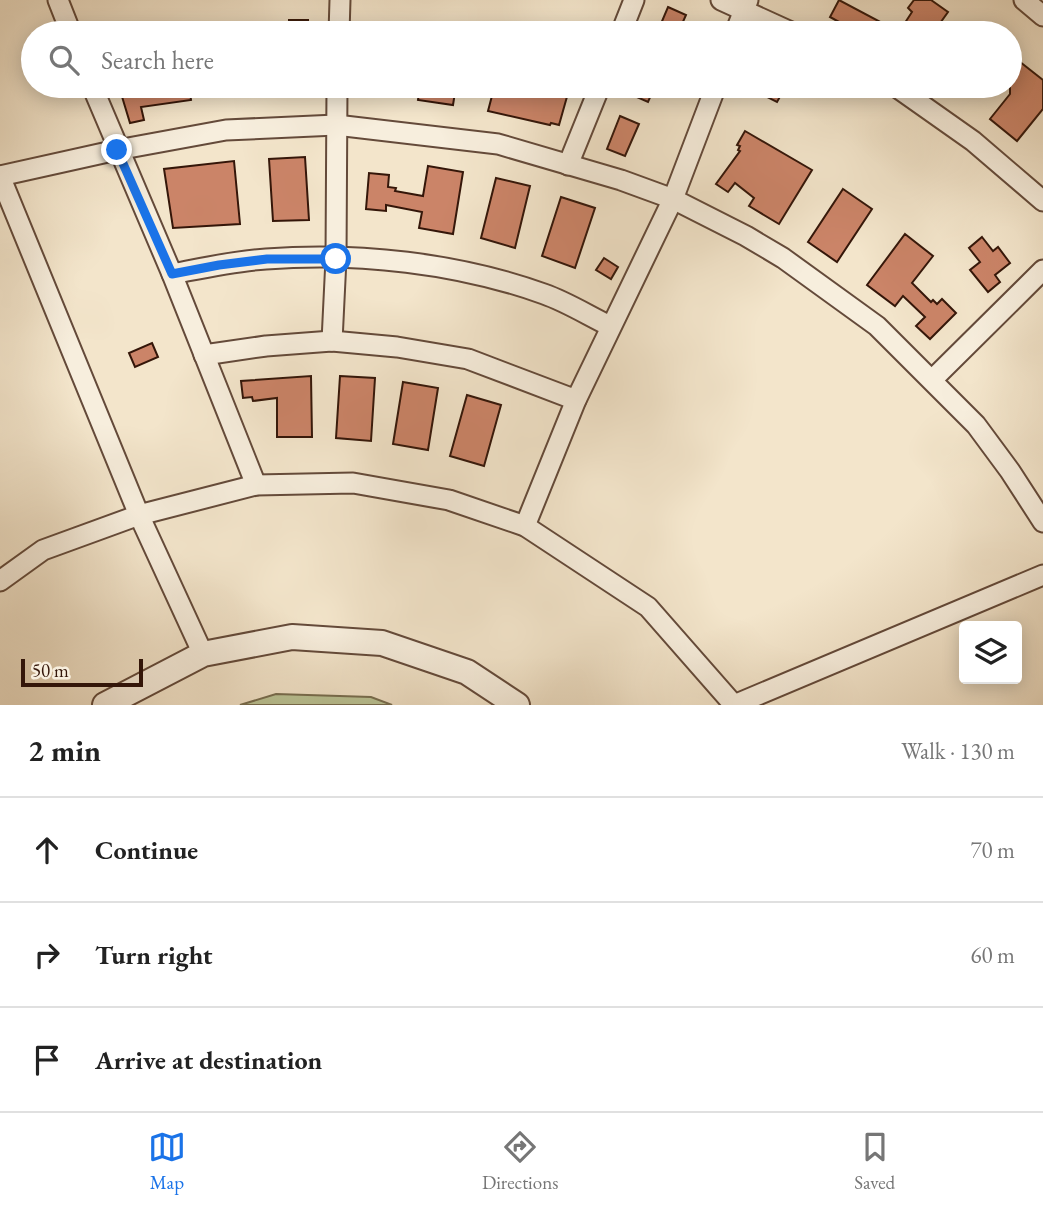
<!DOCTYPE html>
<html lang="en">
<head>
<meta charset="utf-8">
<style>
	:root { --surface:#fff; --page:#f6f6f6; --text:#222; --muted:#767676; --line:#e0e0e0; --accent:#1a73e8 }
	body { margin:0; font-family:"EB Garamond",serif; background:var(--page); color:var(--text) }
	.controls { position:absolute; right:21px; bottom:21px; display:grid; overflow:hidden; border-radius:7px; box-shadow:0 4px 18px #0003 }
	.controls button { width:63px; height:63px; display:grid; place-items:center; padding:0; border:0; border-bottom:2px solid var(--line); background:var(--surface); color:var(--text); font:35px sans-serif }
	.scale { position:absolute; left:21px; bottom:18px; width:122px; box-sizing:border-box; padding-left:7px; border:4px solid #341609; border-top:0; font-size:19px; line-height:24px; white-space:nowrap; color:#341609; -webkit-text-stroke:5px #f7eedd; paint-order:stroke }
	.stop { position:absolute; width:21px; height:21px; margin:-16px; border:5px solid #1a73e8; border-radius:50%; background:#fff }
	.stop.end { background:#1a73e8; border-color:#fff; box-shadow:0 2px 7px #0008 }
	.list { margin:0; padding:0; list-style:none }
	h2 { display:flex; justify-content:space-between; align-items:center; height:91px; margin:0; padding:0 28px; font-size:30px }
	h2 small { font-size:23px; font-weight:400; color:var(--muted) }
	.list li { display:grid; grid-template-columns:46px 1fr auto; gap:21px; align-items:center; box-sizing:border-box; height:105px; padding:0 28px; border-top:2px solid var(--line) }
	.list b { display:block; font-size:26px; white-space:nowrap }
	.list em { font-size:23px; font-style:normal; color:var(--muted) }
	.icon { flex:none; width:38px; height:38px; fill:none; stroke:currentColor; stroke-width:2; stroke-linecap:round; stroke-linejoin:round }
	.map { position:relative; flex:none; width:1043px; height:705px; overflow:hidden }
	.search { position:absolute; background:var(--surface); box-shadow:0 4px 18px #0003; left:21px; right:21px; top:21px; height:77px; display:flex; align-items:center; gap:18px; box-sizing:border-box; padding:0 24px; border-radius:38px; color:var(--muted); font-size:26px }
	.sheet { height:406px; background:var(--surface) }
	nav { display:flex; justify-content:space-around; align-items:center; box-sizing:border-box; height:98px; border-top:2px solid var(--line); background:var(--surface); font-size:19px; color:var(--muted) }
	nav a { display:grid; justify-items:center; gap:4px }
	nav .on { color:var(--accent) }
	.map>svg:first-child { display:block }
	.green { fill:#bbc597; stroke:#786e50; stroke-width:2 }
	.building { fill:#cb8468; stroke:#341609; stroke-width:2 }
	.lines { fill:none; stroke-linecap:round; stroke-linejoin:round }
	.minor-casing { stroke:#644a3a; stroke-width:23 }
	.tertiary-casing { stroke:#644a3a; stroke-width:28 }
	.minor { stroke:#f7eedd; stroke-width:19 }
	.tertiary { stroke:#f7eedd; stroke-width:24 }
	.route { stroke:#1a73e8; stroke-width:9 }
</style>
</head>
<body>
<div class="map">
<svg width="1043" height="705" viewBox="0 0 1043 705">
	<rect width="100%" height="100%" fill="#f3e5cb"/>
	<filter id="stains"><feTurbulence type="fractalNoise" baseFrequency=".00286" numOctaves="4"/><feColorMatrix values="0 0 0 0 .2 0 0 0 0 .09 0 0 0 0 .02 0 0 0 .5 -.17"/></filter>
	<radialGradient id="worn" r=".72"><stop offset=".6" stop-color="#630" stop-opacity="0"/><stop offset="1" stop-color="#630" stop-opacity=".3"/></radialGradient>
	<polygon class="green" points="276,694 371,697 392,705 240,705"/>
	<g class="building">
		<polygon points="839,0 899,32 912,12 908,8 914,0 931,0 948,12 933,33 859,33 830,17"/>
		<polygon points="668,7 686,15 678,33 657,33"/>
		<rect x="289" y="20" width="19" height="13"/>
		<polygon points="1010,54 1043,80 1043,109 1017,141 990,119 1010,94"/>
		<polygon points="133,86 189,86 191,100 141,107 144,120 130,123 120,90"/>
		<polygon points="420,86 456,86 453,105 418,100"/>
		<polygon points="512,86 570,86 559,125 551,123 550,125 488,111 493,92 505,95 506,88 511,89"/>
		<polygon points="612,86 655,86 648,102"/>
		<polygon points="745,86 786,86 777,102"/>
		<polygon points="620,116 639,124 625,156 607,149"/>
		<polygon points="745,131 812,170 779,224 749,206 754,198 735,183 728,192 716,184 740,151 738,150 740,146 737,145"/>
		<polygon points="305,157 309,220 273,221 269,159"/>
		<polygon points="234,161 240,224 173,228 164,169"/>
		<polygon points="428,166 463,172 453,234 419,228 422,212 386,205 386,211 366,209 369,173 389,175 388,187 396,188 395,191 423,196"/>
		<polygon points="496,178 530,186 515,248 481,238"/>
		<polygon points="843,189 872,209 837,262 808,242"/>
		<polygon points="561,197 595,208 575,268 542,256"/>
		<polygon points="905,234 933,256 912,283 931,302 933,300 937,304 942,299 956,313 930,339 916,326 925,317 903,296 895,306 867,285"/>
		<polygon points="982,237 993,251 998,247 1010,263 995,275 1000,282 988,292 970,270 980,262 969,248"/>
		<polygon points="604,258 618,267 611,279 596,270"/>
		<polygon points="152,343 158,357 135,367 129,353"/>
		<polygon points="311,376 312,437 277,437 277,398 253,401 252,397 243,398 241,381"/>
		<polygon points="340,376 375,378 371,441 336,438"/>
		<polygon points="403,382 438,388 428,450 393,444"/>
		<polygon points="467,395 501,405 484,466 450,456"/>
	</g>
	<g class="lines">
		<g class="minor-casing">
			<g id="minor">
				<polyline points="58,0 71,33"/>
				<polyline points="721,0 793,33"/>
				<polyline points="1024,0 1043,16"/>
				<polyline points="339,33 340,0"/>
				<polyline points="621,33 634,0"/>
				<polyline points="735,33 748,0"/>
				<polyline points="92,86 172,274 256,485"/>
				<polyline points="895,86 973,141 1043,201"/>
				<polyline points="568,165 600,86"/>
				<polyline points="0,176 117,150 226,130 336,125 498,144 621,180 673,199 746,236 783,258 877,326 976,425 1010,471 1043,522"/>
				<polyline points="0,176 139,515 203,654"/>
				<path d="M 172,274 C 203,268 234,261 266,259 C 357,252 458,263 544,294 C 567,302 589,316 610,326"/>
				<polyline points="332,341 336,259 337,86"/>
				<polyline points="204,355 266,346 332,341 397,347 468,359 576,400"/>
				<polyline points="932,380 1043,270"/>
				<polyline points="525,526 576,400 673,199 716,86"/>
				<polyline points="0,581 43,550 139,515 256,485 353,483 449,500 525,526 648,607 734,705"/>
				<polyline points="734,705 1043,575"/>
			</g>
		</g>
		<g class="tertiary-casing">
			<polyline id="tertiary" points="105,705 203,654 292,637 382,643 467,672 517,705"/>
		</g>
		<use href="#minor" class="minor"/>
		<use href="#tertiary" class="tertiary"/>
	</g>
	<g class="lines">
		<polyline class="route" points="117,150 172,274 219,265 267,259 336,259"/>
	</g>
	<rect width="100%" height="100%" filter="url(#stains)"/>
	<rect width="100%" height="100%" fill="url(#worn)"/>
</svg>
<div class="controls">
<button><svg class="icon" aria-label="layers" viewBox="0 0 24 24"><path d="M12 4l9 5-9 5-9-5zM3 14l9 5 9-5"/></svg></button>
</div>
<div class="scale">50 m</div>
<div class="stop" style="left:336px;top:259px"></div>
<div class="stop end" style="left:117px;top:150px"></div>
<div class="search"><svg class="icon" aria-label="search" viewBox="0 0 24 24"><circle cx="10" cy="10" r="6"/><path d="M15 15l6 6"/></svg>Search here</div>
</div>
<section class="sheet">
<h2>2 min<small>Walk · 130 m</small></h2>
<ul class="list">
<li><svg class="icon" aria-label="ahead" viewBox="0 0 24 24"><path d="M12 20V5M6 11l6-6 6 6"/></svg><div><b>Continue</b></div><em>70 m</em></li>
<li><svg class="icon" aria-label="right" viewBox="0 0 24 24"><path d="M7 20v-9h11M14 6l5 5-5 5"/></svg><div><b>Turn right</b></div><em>60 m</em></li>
<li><svg class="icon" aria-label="arrive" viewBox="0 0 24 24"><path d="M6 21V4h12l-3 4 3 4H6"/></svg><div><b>Arrive at destination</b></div></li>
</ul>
</section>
<nav>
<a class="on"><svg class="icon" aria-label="map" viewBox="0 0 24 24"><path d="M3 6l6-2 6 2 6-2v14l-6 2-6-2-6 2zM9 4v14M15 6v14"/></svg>Map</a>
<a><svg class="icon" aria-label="directions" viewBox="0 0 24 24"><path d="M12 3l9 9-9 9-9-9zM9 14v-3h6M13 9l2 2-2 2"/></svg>Directions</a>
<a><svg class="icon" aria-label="saved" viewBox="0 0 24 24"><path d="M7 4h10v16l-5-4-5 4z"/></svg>Saved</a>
</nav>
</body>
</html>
